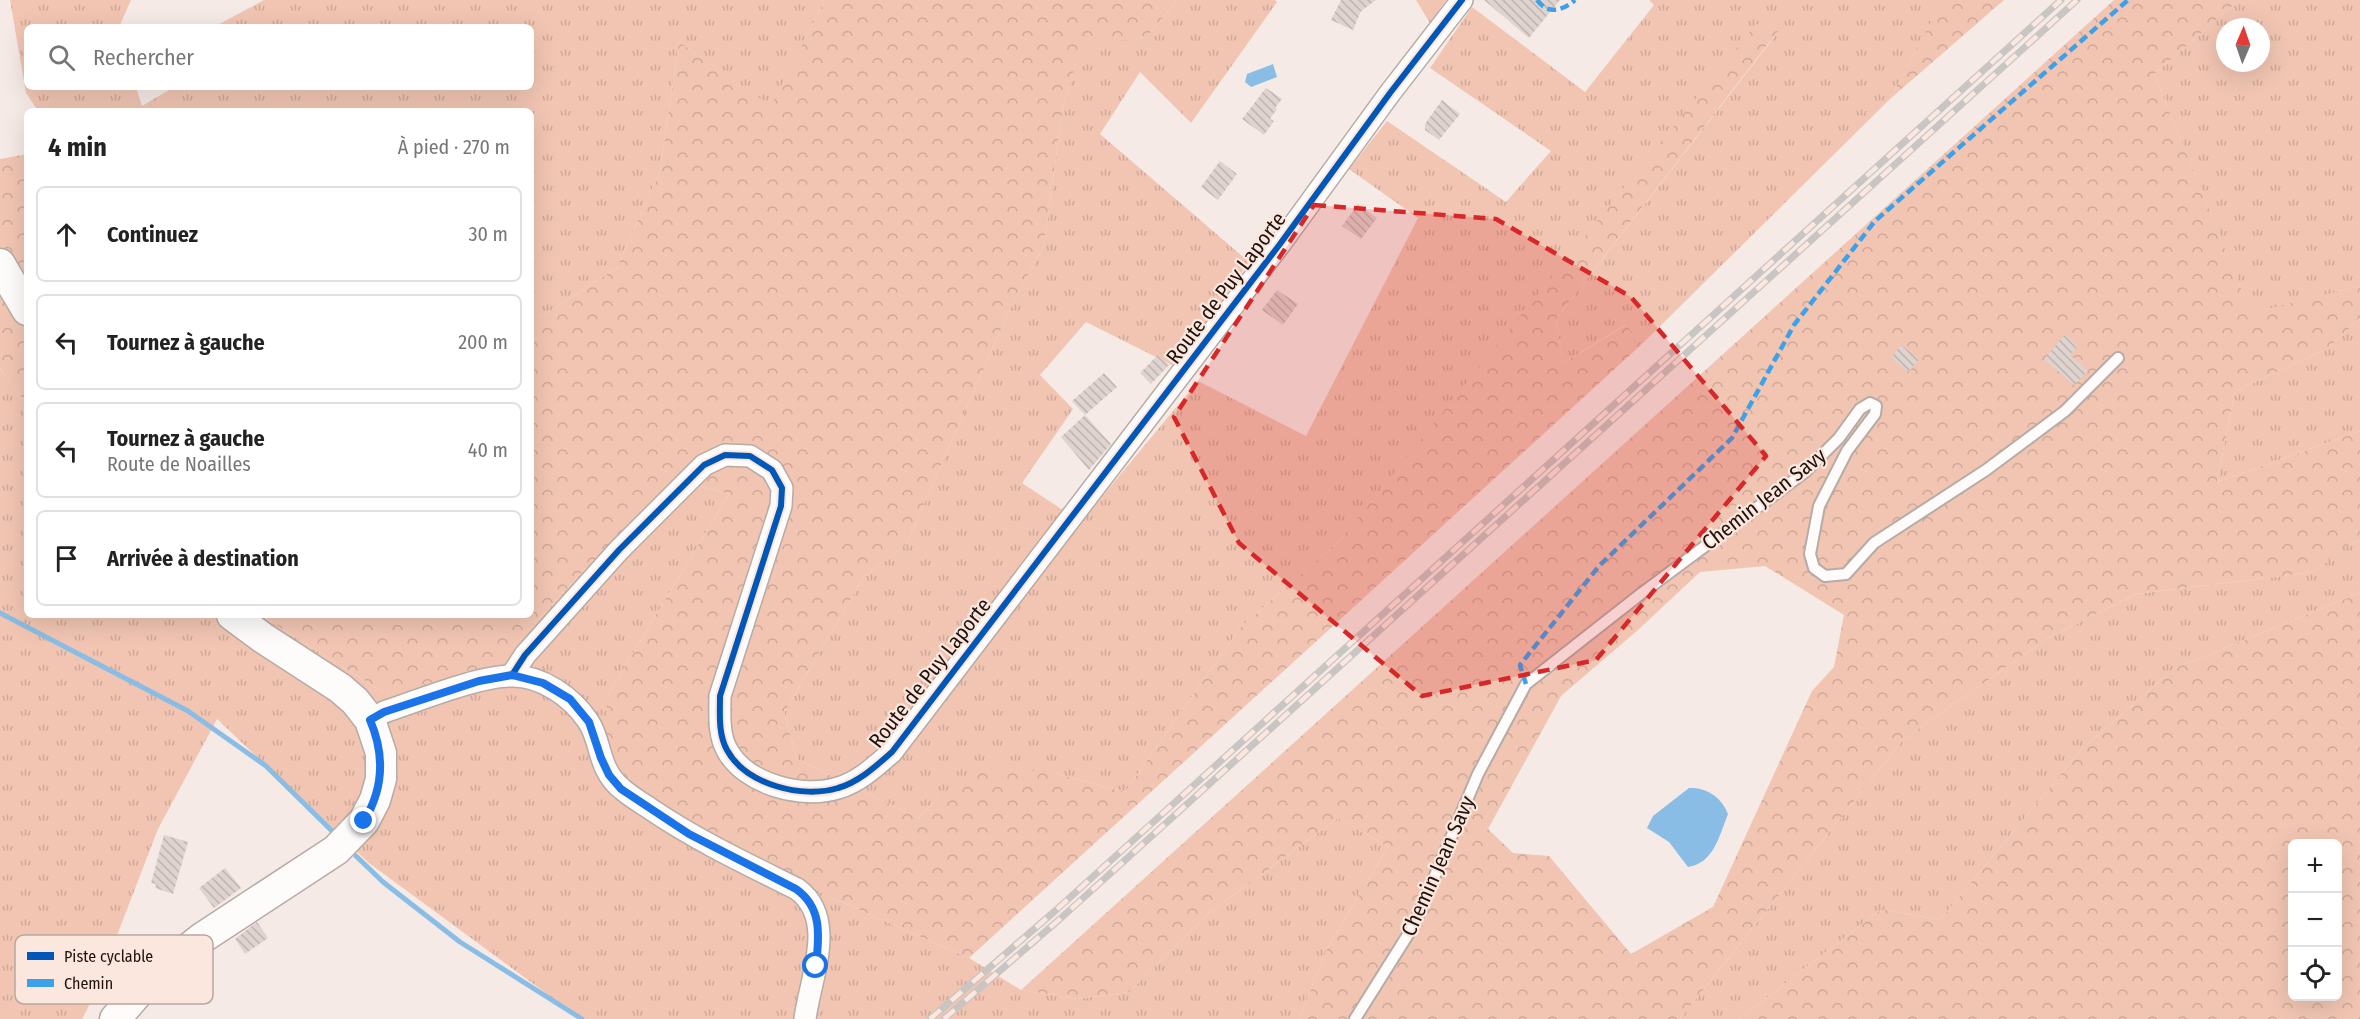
<!DOCTYPE html>
<html lang="fr">
<head>
<meta charset="utf-8">
<style>
	:root { --surface:#fff; --page:#f6f6f6; --text:#222; --muted:#767676; --line:#e0e0e0 }
	body { margin:0; font-family:"Fira Sans Condensed",sans-serif; background:var(--page); color:var(--text) }
	.controls { position:absolute; right:18px; bottom:18px; display:grid; overflow:hidden; border-radius:9px; box-shadow:0 6px 24px #0002 }
	.controls button { width:54px; height:54px; display:grid; place-items:center; padding:0; border:0; border-bottom:2px solid var(--line); background:var(--surface); color:var(--text); font:30px sans-serif }
	.compass { position:absolute; left:2216px; top:18px; width:54px; height:54px; border-radius:50%; background:var(--surface); box-shadow:0 6px 24px #0002; rotate:2deg }
	.stop { position:absolute; width:18px; height:18px; margin:-14px; border:4px solid #1a73e8; border-radius:50%; background:#fff }
	.stop.end { background:#1a73e8; border-color:#fff; box-shadow:0 2px 6px #0008 }
	.list { margin:0; padding:0; list-style:none }
	h2 { display:flex; justify-content:space-between; align-items:center; height:78px; margin:0; padding:0 24px; font-size:26px }
	h2 small { font-size:20px; font-weight:400; color:var(--muted) }
	.list li { display:grid; grid-template-columns:39px 1fr auto; gap:18px; align-items:center; box-sizing:border-box; height:96px; margin:0 12px 12px; padding:0 12px; border:2px solid var(--line); border-radius:9px }
	.list b { display:block; font-size:22px; white-space:nowrap }
	.list p { margin:0; font-size:20px; white-space:nowrap; color:var(--muted) }
	.list em { font-size:20px; font-style:normal; color:var(--muted) }
	.icon { flex:none; width:33px; height:33px; fill:none; stroke:currentColor; stroke-width:2; stroke-linecap:round; stroke-linejoin:round }
	.map { position:relative; flex:none; width:2360px; height:1019px; overflow:hidden }
	.search { position:absolute; background:var(--surface); box-shadow:0 6px 24px #0002; left:24px; top:24px; width:510px; height:66px; display:flex; align-items:center; gap:15px; box-sizing:border-box; padding:0 21px; border-radius:9px; color:var(--muted); font-size:22px }
	.panel { position:absolute; background:var(--surface); box-shadow:0 6px 24px #0002; left:24px; top:108px; width:510px; height:510px; border-radius:9px }
	.map>svg:first-child { display:block }
	.grass { fill:url(#grass-tufts); fill-rule:evenodd }
	.forest { fill:url(#forest-crowns); fill-rule:evenodd }
	.water { fill:#8abde5 }
	.lines { fill:none; stroke-linecap:round; stroke-linejoin:round }
	.stream { stroke:#8abde5; stroke-width:5 }
	.building { fill:url(#building-back-hatch) }
	.lane-casing { stroke:#b6aba6; stroke-width:14 }
	.street-casing { stroke:#b6aba6; stroke-width:24 }
	.secondary-casing { stroke:#b6aba6; stroke-width:33 }
	.lane { stroke:#fefcfb; stroke-width:10 }
	.street { stroke:#fefcfb; stroke-width:21 }
	.secondary { stroke:#fefcfb; stroke-width:30 }
	.rail-casing { stroke:#c8c5c3; stroke-width:7 }
	.rail { stroke:#fce7de; stroke-width:4.5; stroke-dasharray:14; stroke-linecap:butt }
	.quiet { stroke:#3da1e9; stroke-width:4.5; stroke-dasharray:9 4.5; stroke-linecap:butt }
	.cycleway-casing { stroke:#fce7de; stroke-width:10 }
	.cycleway { stroke:#0057b8; stroke-width:6 }
	.route { stroke:#1a73e8; stroke-width:8 }
	.marked { fill:#d62828; fill-opacity:0.2; stroke:#d62828; stroke-width:4.5; stroke-dasharray:12 8; stroke-linejoin:round }
	.labels { text-anchor:middle; dominant-baseline:central; stroke-width:4.5; stroke-linejoin:round; paint-order:stroke }
	.street-label { font-size:21px; fill:#1e120d; stroke:#fce7de }
	.key { fill:#fce7de; stroke:#b9a79f; stroke-width:1.5 }
	.key-label { font-size:16px; fill:#1e120d }
</style>
</head>
<body>
<div class="map">
<svg width="2360" height="1019" viewBox="0 0 2360 1019">
	<defs>
		<pattern id="grass-tufts" width="24" height="20" patternUnits="userSpaceOnUse" patternTransform="scale(1.5)"><rect width="24" height="20" fill="#f1c5b2"/><path d="M3 7l-1-3M5 7V3M7 7l1-3M15 17l-1-3M17 17v-4M19 17l1-3" fill="none" stroke="#cea898"/></pattern>
		<pattern id="forest-crowns" width="20" height="18" patternUnits="userSpaceOnUse" patternTransform="scale(1.5)"><rect width="20" height="18" fill="#f1c5b2"/><path d="M2 6a3 3 0 1 1 6 0M12 15a3 3 0 1 1 6 0" fill="none" stroke="#cea898"/></pattern>
		<pattern id="building-back-hatch" width="6" height="6" patternUnits="userSpaceOnUse" patternTransform="scale(1.5)"><rect width="6" height="6" fill="#ded3ce"/><path d="M-1 5l2 2M0 0l6 6M5-1l2 2" fill="none" stroke="#beb4b0"/></pattern>
	</defs>
	<rect width="100%" height="100%" fill="#f5eae5"/>
	<g class="grass">
		<polygon points="10,0 131,0 119,27 27,27 27,87 136,87 142,106 174,87 531,87 531,27 214,27 264,0 825,0 771,107 679,42 660,171 617,268 531,323 531,111 38,111 26,93"/>
		<polygon points="1177,0 1275,0 1277,2 1191,123 1140,72 1100,134 1249,262 1174,366 1086,322 1040,375 1073,409 1022,483 1081,522 1198,381 1306,436 1418,218 1349,169 1387,121 1506,202 1551,151 1430,68 1472,7 1585,92 1654,5 1649,0 1943,0 1890,99 1642,344 1625,325 1563,363 1556,319 1778,32 1340,540 1240,628 1125,792 1054,773 940,795 919,818 797,759 784,713 864,576 906,545 1009,311 1044,245 1063,106 1082,43 1146,38"/>
		<polygon points="1416,0 1446,0 1430,23"/>
		<path d="M 2239,0 L 2360,0 L 2360,286 L 2251,314 L 2154,74 ZM 2225,27 L 2261,27 L 2261,63 L 2225,63 Z"/>
		<polygon points="2360,318 2360,431 2217,482 2235,391 2327,349"/>
		<polygon points="0,368 27,405 27,615 260,615 386,694 518,642 586,568 642,544 698,486 729,494 607,696 830,897 969,958 1021,990 1077,999 1129,992 1209,913 1338,818 1388,847 1327,949 1299,1019 581,1019 369,863 217,719 158,829 92,1000 82,1019 0,1019"/>
		<polygon points="2360,540 2360,593 2173,669 2080,751 1940,920 1882,909 1739,1019 1680,1019 1903,740 2048,638 2136,594 2314,572 2348,544"/>
	</g>
	<g class="forest">
		<polygon points="825,0 1177,0 1146,38 1082,44 1063,106 1044,245 1009,311 906,545 864,576 784,713 797,759 919,818 940,795 994,766 1054,773 1125,792 1240,628 1340,540 1756,24 1778,31 1556,319 1563,363 1626,325 1642,344 969,958 830,897 691,828 622,778 605,751 607,696 729,494 698,486 642,544 586,568 518,642 478,671 386,694 260,615 531,615 531,323 617,268 660,171 679,42 771,106"/>
		<polygon points="1943,0 2004,0 1890,99 1942,1"/>
		<path d="M 2114,0 L 2239,0 L 2154,74 L 2251,313 L 2360,286 L 2360,318 L 2327,349 L 2235,391 L 2217,482 L 2360,431 L 2360,540 L 2348,544 L 2314,572 L 2136,594 L 2048,638 L 1903,740 L 1680,1019 L 1299,1019 L 1327,949 L 1388,847 L 1338,818 L 1209,913 L 1129,992 L 1077,999 L 1021,990 ZM 1765,566 L 1844,615 L 1834,667 L 1812,691 L 1713,907 L 1631,954 L 1549,856 L 1513,853 L 1488,829 L 1561,696 L 1638,630 L 1700,572 Z"/>
		<polygon points="27,154 27,405 0,368 0,159"/>
		<path d="M 2360,593 L 2360,1019 L 1739,1019 L 1882,909 L 1940,920 L 2080,751 L 2173,669 ZM 2292,844 L 2338,844 L 2338,996 L 2292,996 Z"/>
	</g>
	<g class="water">
		<polygon points="1273,64 1277,77 1251,87 1245,82 1247,74"/>
		<path d="M 1689,788 C 1707,787 1722,798 1728,814 C 1719,836 1714,863 1688,867 L 1669,842 L 1647,828 L 1653,816 Z"/>
	</g>
	<g class="lines">
		<g class="stream">
			<polyline points="0,613 188,711 266,766 334,833"/>
			<polyline points="356,856 383,882 460,942 582,1019"/>
		</g>
	</g>
	<g class="building">
		<polygon points="1341,0 1376,0 1361,11 1353,30 1331,20"/>
		<polygon points="1484,0 1560,0 1529,38"/>
		<polygon points="1266,88 1282,99 1275,108 1277,109 1270,119 1274,121 1264,135 1242,119"/>
		<polygon points="1442,100 1460,114 1439,140 1425,130 1425,124"/>
		<polygon points="1220,161 1237,174 1218,200 1201,187"/>
		<polygon points="1358,204 1377,218 1361,239 1342,226"/>
		<polygon points="1277,290 1298,304 1283,325 1262,310"/>
		<polygon points="2065,334 2078,346 2070,355 2088,371 2074,385 2044,359"/>
		<polygon points="1901,345 1919,359 1909,372 1891,358"/>
		<polygon points="1158,355 1169,365 1151,384 1140,373"/>
		<polygon points="1104,373 1117,387 1085,415 1111,444 1089,470 1061,437 1085,415 1072,401"/>
		<polygon points="164,835 188,842 173,894 155,888 156,884 151,883"/>
		<polygon points="225,868 241,888 214,908 199,888"/>
		<polygon points="257,922 268,938 245,954 235,939"/>
	</g>
	<g class="lines">
		<g class="lane-casing">
			<polyline id="lane" points="1355,1019 1414,925 1478,774 1526,684 1642,593 1805,472 1839,438 1860,409 1870,403 1876,406 1875,414 1847,451 1819,506 1810,554 1814,568 1825,576 1846,574 1874,543 1986,470 2065,411 2118,358"/>
		</g>
		<g class="street-casing">
			<g id="street">
				<path d="M 512,675 L 525,655 L 619,550 L 704,465 L 725,455 L 750,456 L 772,470 L 782,488 L 781,506 L 720,696 C 720,713 718,734 727,750 C 746,785 803,799 838,788 C 859,782 876,766 892,752 L 1280,244 L 1390,93 L 1462,0"/>
				<path d="M 370,720 L 384,712 C 418,701 478,676 511,676 C 541,675 572,697 588,721 C 602,741 597,769 622,789 C 631,797 642,803 652,810 C 698,841 747,864 797,889 C 838,919 810,978 805,1019"/>
			</g>
		</g>
		<g class="secondary-casing">
			<g id="secondary">
				<polyline points="0,264 27,310"/>
				<polyline points="115,1019 149,980 202,938 336,850 364,821 375,800 381,779 381,753 370,720 355,701 340,688 263,638 232,615"/>
			</g>
		</g>
		<use href="#lane" class="lane"/>
		<use href="#street" class="street"/>
		<use href="#secondary" class="secondary"/>
		<g class="rail-casing">
			<g id="rail">
				<polyline points="930,1019 1055,911 2061,0"/>
				<polyline points="944,1019 1061,918 2077,0"/>
			</g>
		</g>
		<use href="#rail" class="rail"/>
		<g class="quiet">
			<path d="M 1537,0 C 1548,15 1562,11 1575,0"/>
			<polyline points="1526,684 1520,665 1599,566 1732,438 1794,325 1875,221 2128,0"/>
		</g>
		<g class="cycleway-casing">
			<path id="cycleway" d="M 512,675 L 525,655 L 619,550 L 704,465 L 725,455 L 750,456 L 772,470 L 782,488 L 781,506 L 720,696 C 720,713 718,734 727,750 C 746,785 803,799 838,788 C 859,782 876,766 892,752 L 1280,244 L 1390,93 L 1462,0"/>
		</g>
		<use href="#cycleway" class="cycleway"/>
	</g>
	<g class="lines">
		<path class="route" d="M 364,821 C 384,788 385,755 370,720 L 384,712 L 479,681 L 512,675 L 543,683 L 570,699 L 589,722 L 601,758 L 609,775 L 621,789 L 689,834 L 796,889 C 823,908 819,937 816,966"/>
	</g>
	<path class="marked" d="M 1314,205 L 1496,219 L 1631,297 L 1766,456 L 1596,660 L 1422,696 L 1239,543 L 1174,417 Z"/>
	<g class="labels">
		<g class="street-label">
			<text transform="translate(1226 288) rotate(-53)">Route de Puy Laporte</text>
			<text transform="translate(1764 499) rotate(-38)">Chemin Jean Savy</text>
			<text transform="translate(930 673) rotate(-52)">Route de Puy Laporte</text>
			<text transform="translate(1438 866) rotate(-66)">Chemin Jean Savy</text>
		</g>
	</g>
	<rect x="15" y="935" width="198" height="69" rx="9" class="key"/>
	<rect x="27" y="952" width="27" height="8" fill="#0057b8"/>
	<rect x="27" y="979" width="27" height="8" fill="#3da1e9"/>
	<g class="key-label">
		<text x="64" y="962">Piste cyclable</text>
		<text x="64" y="989">Chemin</text>
	</g>
</svg>
<div class="controls">
<button>+</button>
<button>−</button>
<button><svg class="icon" aria-label="locate" viewBox="0 0 24 24"><circle cx="12" cy="12" r="6"/><path d="M12 2v4M12 18v4M2 12h4M18 12h4"/></svg></button>
</div>
<svg class="compass" viewBox="-18 -18 36 36"><path d="M0-13l5 13h-10z" fill="#e53935"/><path d="M0 13l5-13h-10z" fill="#767676"/></svg>
<div class="stop" style="left:816px;top:966px"></div>
<div class="stop end" style="left:364px;top:821px"></div>
<div class="search"><svg class="icon" aria-label="search" viewBox="0 0 24 24"><circle cx="10" cy="10" r="6"/><path d="M15 15l6 6"/></svg>Rechercher</div>
<section class="panel">
<h2>4 min<small>À pied · 270 m</small></h2>
<ul class="list">
<li><svg class="icon" aria-label="ahead" viewBox="0 0 24 24"><path d="M12 20V5M6 11l6-6 6 6"/></svg><div><b>Continuez</b></div><em>30 m</em></li>
<li><svg class="icon" aria-label="left" viewBox="0 0 24 24"><path d="M17 20v-9H6M10 6l-5 5 5 5"/></svg><div><b>Tournez à gauche</b></div><em>200 m</em></li>
<li><svg class="icon" aria-label="left" viewBox="0 0 24 24"><path d="M17 20v-9H6M10 6l-5 5 5 5"/></svg><div><b>Tournez à gauche</b><p>Route de Noailles</p></div><em>40 m</em></li>
<li><svg class="icon" aria-label="arrive" viewBox="0 0 24 24"><path d="M6 21V4h12l-3 4 3 4H6"/></svg><div><b>Arrivée à destination</b></div></li>
</ul>
</section>
</div>
</body>
</html>
